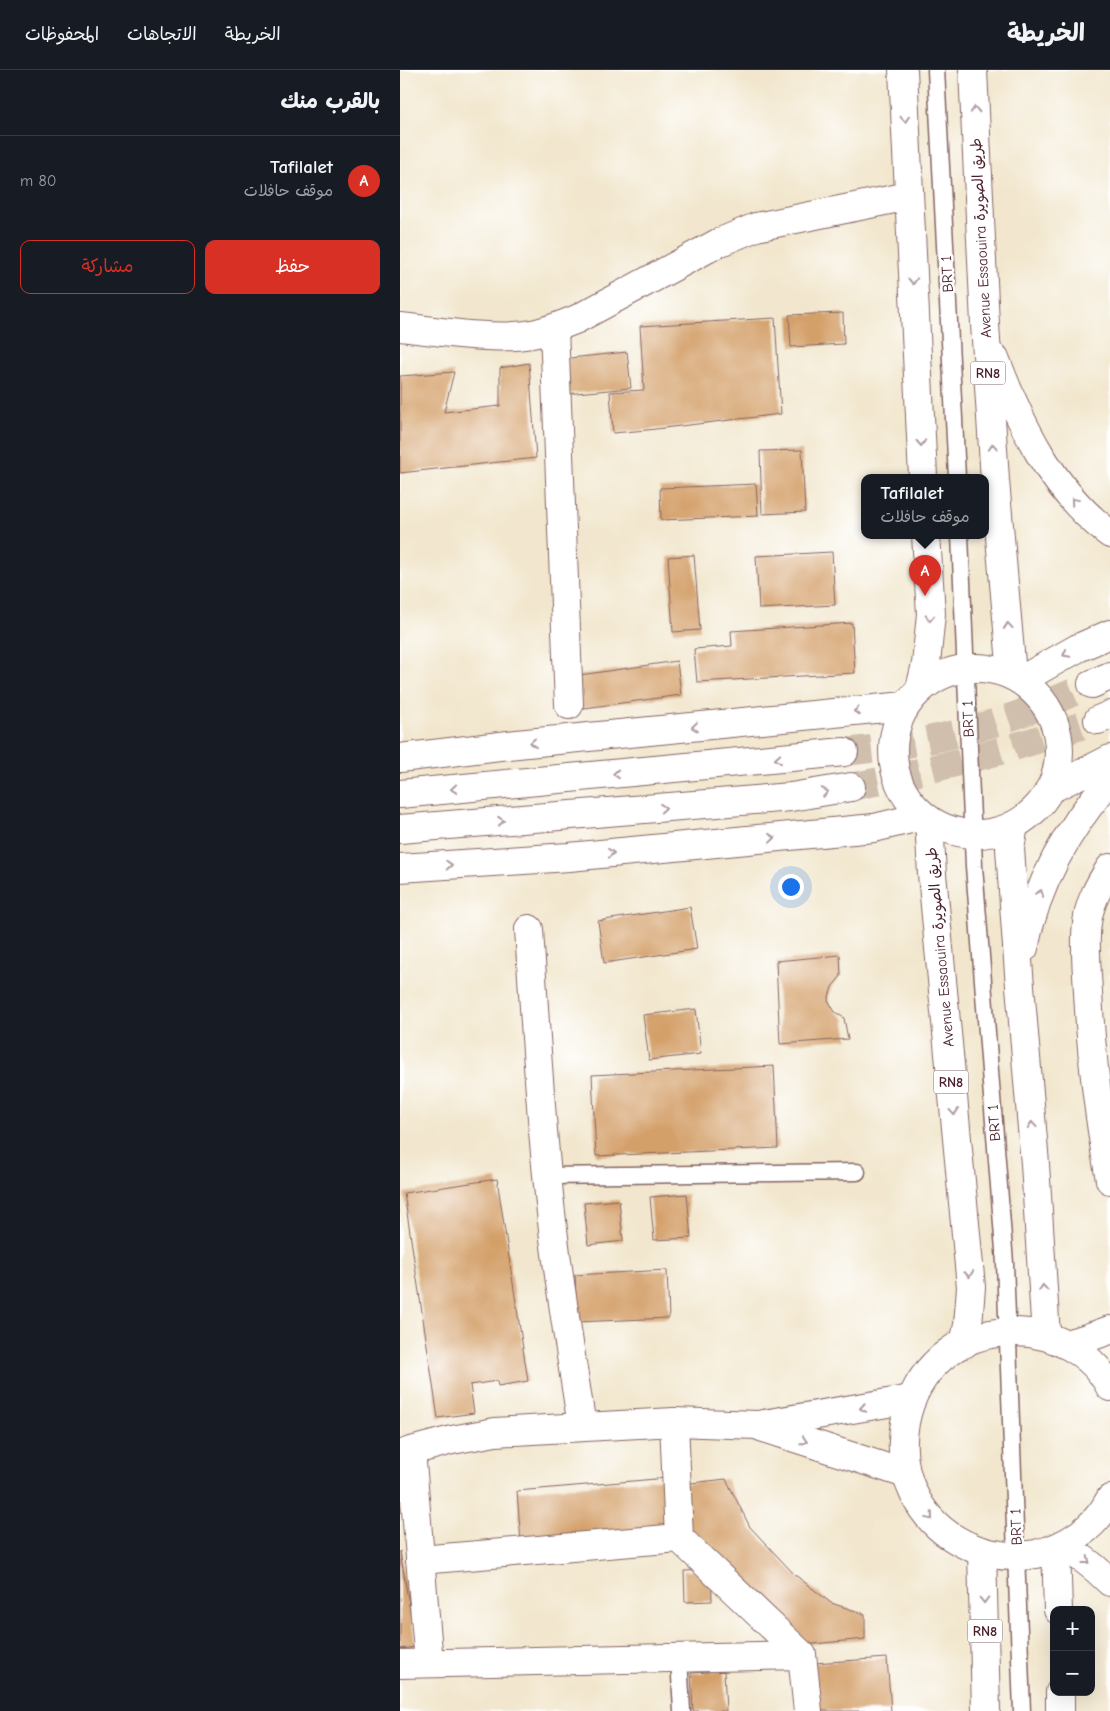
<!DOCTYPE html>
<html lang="ar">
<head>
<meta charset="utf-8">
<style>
	:root { --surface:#171b24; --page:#242831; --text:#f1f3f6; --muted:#9ea1a6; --line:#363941; --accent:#d93025 }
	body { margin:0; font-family:"Comic Neue","Playpen Sans Arabic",sans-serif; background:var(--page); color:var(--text); direction:rtl }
	.controls { position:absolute; right:15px; bottom:15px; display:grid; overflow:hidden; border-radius:10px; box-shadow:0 5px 20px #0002 }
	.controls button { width:45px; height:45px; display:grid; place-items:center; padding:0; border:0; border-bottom:1px solid var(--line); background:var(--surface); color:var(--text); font:25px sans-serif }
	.you { position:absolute; left:390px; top:816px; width:18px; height:18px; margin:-12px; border:4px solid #fff; border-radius:50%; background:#1a73e8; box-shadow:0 0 0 8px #1a73e833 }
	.badge { display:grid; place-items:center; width:32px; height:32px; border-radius:50%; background:var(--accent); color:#fff; font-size:16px; font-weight:700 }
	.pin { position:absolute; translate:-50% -41px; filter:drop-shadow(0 1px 2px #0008) }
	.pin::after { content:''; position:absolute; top:26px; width:18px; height:15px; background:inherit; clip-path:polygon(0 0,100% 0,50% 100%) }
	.popup { position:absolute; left:461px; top:404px; width:128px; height:65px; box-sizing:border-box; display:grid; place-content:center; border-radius:10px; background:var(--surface); filter:drop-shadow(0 1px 4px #0005); font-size:16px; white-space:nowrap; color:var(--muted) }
	.popup b { font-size:19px; color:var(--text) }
	.popup::after { content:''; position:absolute; left:50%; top:100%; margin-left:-10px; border:10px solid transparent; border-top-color:var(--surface) }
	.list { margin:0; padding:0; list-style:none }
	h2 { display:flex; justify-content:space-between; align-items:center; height:65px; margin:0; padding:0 20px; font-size:21px }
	h2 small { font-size:16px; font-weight:400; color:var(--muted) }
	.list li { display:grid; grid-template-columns:32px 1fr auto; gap:15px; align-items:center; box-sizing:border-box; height:90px; padding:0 20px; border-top:1px solid var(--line) }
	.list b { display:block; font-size:19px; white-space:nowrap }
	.list p { margin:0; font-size:16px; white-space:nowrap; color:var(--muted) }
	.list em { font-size:16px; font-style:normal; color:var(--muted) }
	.actions { display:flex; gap:10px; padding:15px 20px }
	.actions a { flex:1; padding:11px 0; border:1px solid var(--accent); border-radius:10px; text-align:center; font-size:18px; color:var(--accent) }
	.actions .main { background:var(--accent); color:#fff }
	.map { position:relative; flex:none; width:710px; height:1641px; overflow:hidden; direction:ltr }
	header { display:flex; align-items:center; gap:30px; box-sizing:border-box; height:70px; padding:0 25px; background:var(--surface); border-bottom:1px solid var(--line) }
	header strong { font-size:24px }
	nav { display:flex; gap:28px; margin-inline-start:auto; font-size:18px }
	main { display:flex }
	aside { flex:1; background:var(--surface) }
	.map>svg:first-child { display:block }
	.building { fill:#d4a06a }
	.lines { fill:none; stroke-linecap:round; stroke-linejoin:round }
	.primary-tunnel { stroke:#d0bfad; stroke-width:28; stroke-dasharray:28 14; stroke-linecap:butt }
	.service-casing { stroke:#856564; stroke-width:19 }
	.minor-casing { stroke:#856564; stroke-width:30 }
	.tertiary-casing { stroke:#856564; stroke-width:30 }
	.primary-casing { stroke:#856564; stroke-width:30 }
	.service { stroke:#fff; stroke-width:16 }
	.minor { stroke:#fff; stroke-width:28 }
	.tertiary { stroke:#fff; stroke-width:28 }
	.primary { stroke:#fff; stroke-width:28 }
	.oneway { stroke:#ae9aa0 }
	.labels { text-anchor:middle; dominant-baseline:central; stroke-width:5; stroke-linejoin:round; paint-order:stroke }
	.shield { fill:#fff; stroke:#80626b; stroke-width:1 }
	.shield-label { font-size:14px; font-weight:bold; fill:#4a1f2b }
	.street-label { font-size:15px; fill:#4a1f2b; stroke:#fff }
</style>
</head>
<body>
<header>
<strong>الخريطة</strong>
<nav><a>الخريطة</a><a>الاتجاهات</a><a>المحفوظات</a></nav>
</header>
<main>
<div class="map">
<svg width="710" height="1641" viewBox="0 0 710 1641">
	<rect width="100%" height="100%" fill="#fff"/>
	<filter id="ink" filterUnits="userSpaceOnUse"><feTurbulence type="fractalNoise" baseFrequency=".02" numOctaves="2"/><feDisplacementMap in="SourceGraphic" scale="10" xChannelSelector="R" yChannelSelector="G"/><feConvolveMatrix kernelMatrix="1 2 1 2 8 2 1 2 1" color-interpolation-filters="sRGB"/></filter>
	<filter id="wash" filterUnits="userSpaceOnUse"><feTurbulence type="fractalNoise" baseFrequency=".0096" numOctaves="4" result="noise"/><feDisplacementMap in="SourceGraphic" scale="20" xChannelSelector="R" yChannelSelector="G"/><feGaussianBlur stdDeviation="1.12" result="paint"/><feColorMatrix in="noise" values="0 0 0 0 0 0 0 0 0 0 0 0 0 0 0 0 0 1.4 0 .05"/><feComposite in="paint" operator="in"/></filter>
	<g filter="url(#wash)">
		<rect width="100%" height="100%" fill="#f2e7ce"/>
		<g id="blocks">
			<g class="building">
				<polygon points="443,243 444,274 391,277 389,245"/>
				<polygon points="375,248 381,344 247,360 213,363 210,322 244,320 240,256"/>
				<polygon points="227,282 231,318 165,324 161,289"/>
				<polygon points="129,293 136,388 0,403 0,306 54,302 44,342 100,336 100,298"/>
				<polygon points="402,380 405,442 362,444 360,381"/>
				<polygon points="356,414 358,446 261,450 260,418"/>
				<polygon points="432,482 435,535 359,539 356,486"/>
				<polygon points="294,485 300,560 273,562 268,487"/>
				<polygon points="452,553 455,603 297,612 294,579 332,576 331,561"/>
				<polygon points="277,591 281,625 177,639 173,606"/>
				<polygon points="290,837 297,879 204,893 198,851"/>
				<polygon points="440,885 441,906 432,917 428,930 435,942 444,948 448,969 380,974 376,891"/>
				<polygon points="296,939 301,984 249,990 243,945"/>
				<polygon points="374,996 378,1078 196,1086 192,1005"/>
				<polygon points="97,1109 128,1311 98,1316 97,1311 70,1315 74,1343 38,1348 4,1123"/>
				<polygon points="287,1124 291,1168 254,1170 250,1127"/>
				<polygon points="219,1130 223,1171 188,1175 184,1133"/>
				<polygon points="267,1200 269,1248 177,1252 175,1205"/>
				<polygon points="267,1408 272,1460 121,1473 117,1421"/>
				<polygon points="326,1409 350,1457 394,1504 431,1533 465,1544 465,1569 403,1575 287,1460 283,1414"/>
				<polygon points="0,1481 16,1577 0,1579"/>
				<polygon points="311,1500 312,1531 285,1532 284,1501"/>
				<polygon points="487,1588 491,1641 417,1641 414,1593"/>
				<polygon points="324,1601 326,1641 293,1641 291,1603"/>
			</g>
		</g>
	</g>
	<g filter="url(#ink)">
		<use href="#blocks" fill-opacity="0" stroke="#856564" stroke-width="1"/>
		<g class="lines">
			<g class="primary-tunnel">
				<path d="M 444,682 C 472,679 500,676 528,670 C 585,659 639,638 692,614"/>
				<path d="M 451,717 C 535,700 617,678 698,650"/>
			</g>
			<g class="service-casing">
				<g id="service">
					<polyline points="536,0 557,407"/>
					<polyline points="560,465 574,796 605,1193 622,1641"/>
					<polyline points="147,1106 457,1102"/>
					<polyline points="279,1588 282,1641"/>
				</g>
			</g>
			<g class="minor-casing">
				<g id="minor">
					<path d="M 0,257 C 40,261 93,271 132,264 C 148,261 162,255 177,249 L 318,173 L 356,157 L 509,126"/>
					<polyline points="154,259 169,635"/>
					<path d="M 710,798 C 699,815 689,833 687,853 C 684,876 687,899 688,922 C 691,985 699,1048 710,1110"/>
					<path d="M 129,859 C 134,941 139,1023 147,1105 C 155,1189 169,1273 182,1356"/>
					<polyline points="665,1274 684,1269 710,1260"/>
					<polyline points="274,1352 279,1468 402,1585 408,1641"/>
					<polyline points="11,1381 29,1593"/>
					<path d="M 661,1476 C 680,1485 695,1497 710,1512"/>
					<polyline points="20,1490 279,1468"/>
					<polyline points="0,1594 402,1585"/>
				</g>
			</g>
			<g class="tertiary-casing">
				<g id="tertiary">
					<polyline points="361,1357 506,1404"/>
					<polyline points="0,1385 11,1381 52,1370 95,1362 274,1352 358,1355 511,1329"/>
				</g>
			</g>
			<g class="primary-casing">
				<g id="primary">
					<polyline points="503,0 523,407"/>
					<polyline points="573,0 585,254 595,410 612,605"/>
					<path d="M 595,288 C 620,354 652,421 710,464"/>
					<circle cx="576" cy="681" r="83"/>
					<polyline points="621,610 678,578 710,564"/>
					<polyline points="692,614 710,606"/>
					<polyline points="520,619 526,594 531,544 526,465"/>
					<polyline points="698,650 710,645"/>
					<polyline points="0,688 117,674 505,636"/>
					<polyline points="649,720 710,689"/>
					<polyline points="0,724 444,682"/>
					<polyline points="529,750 532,804 571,1217 568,1255 564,1274"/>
					<polyline points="614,755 610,779 619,904 635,1094 646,1266"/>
					<polyline points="0,759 391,727 451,717"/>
					<polyline points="0,798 169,787 474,758 524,746"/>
					<path d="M 624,878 C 636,816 668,757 710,710"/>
					<path d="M 710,1317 C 692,1282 653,1263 616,1262 C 493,1259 458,1431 573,1478 C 593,1486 615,1488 636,1484 C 667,1477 696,1457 710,1429"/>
					<polyline points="656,1478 658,1540"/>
					<polyline points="582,1481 586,1641"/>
					<polyline points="660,1622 660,1641"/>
				</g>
			</g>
			<use href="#service" class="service"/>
			<use href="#minor" class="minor"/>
			<use href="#tertiary" class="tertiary"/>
			<use href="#primary" class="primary"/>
		</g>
		<defs><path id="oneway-chevron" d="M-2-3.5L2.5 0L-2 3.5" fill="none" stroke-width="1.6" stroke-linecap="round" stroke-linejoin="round" transform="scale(1.25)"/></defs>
		<g class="oneway">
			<use href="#oneway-chevron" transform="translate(575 40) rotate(-93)"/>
			<use href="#oneway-chevron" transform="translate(505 49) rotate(87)"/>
			<use href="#oneway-chevron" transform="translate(513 211) rotate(87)"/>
			<use href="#oneway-chevron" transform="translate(521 373) rotate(87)"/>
			<use href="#oneway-chevron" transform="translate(593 377) rotate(-94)"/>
			<use href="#oneway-chevron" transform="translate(674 431) rotate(-130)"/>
			<use href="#oneway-chevron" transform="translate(530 548) rotate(92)"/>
			<use href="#oneway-chevron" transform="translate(608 556) rotate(-95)"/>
			<use href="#oneway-chevron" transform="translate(666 584) rotate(152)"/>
			<use href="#oneway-chevron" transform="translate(457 641) rotate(174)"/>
			<use href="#oneway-chevron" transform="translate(295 657) rotate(174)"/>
			<use href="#oneway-chevron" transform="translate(133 673) rotate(174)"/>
			<use href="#oneway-chevron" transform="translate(378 689) rotate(175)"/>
			<use href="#oneway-chevron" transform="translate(216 704) rotate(175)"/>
			<use href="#oneway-chevron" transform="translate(54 719) rotate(175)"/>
			<use href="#oneway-chevron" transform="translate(425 722) rotate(-10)"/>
			<use href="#oneway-chevron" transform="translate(263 738) rotate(-5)"/>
			<use href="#oneway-chevron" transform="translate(101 751) rotate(-5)"/>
			<use href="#oneway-chevron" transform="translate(372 768) rotate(-6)"/>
			<use href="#oneway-chevron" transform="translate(211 783) rotate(-5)"/>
			<use href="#oneway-chevron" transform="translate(49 795) rotate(-3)"/>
			<use href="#oneway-chevron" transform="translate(640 823) rotate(-69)"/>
			<use href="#oneway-chevron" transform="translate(554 1042) rotate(85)"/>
			<use href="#oneway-chevron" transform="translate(632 1055) rotate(-95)"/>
			<use href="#oneway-chevron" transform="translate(569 1204) rotate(84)"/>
			<use href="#oneway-chevron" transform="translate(643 1218) rotate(-93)"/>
			<use href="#oneway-chevron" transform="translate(463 1338) rotate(170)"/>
			<use href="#oneway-chevron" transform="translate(404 1371) rotate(18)"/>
			<use href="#oneway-chevron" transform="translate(530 1447) rotate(50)"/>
			<use href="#oneway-chevron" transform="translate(687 1491) rotate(37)"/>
			<use href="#oneway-chevron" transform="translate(584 1530) rotate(88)"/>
		</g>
	</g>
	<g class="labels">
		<g class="shield">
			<rect x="570.5" y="291.5" width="35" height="23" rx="4"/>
			<rect x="533.5" y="1000.5" width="35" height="23" rx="4"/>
			<rect x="567.5" y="1549.5" width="35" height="23" rx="4"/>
		</g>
		<g class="shield-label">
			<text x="588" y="303">RN8</text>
			<text x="551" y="1012">RN8</text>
			<text x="585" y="1561">RN8</text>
		</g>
		<g class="street-label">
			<text transform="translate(581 168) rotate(-93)">Avenue Essaouira طريق الصويرة</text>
			<text transform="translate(547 204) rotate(-93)">BRT 1</text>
			<text transform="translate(568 649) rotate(-92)">BRT 1</text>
			<text transform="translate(540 877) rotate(-95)">Avenue Essaouira طريق الصويرة</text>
			<text transform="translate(594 1053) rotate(-94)">BRT 1</text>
			<text transform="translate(616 1457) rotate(-92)">BRT 1</text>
		</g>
	</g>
</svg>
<div class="controls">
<button>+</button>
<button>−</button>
</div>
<div class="you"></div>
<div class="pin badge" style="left:525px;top:526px">A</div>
<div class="popup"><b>Tafilalet</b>موقف حافلات</div>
</div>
<aside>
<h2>بالقرب منك<small></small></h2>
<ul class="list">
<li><span class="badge">A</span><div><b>Tafilalet</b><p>موقف حافلات</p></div><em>80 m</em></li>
</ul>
<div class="actions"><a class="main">حفظ</a><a>مشاركة</a></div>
</aside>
</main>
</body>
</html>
